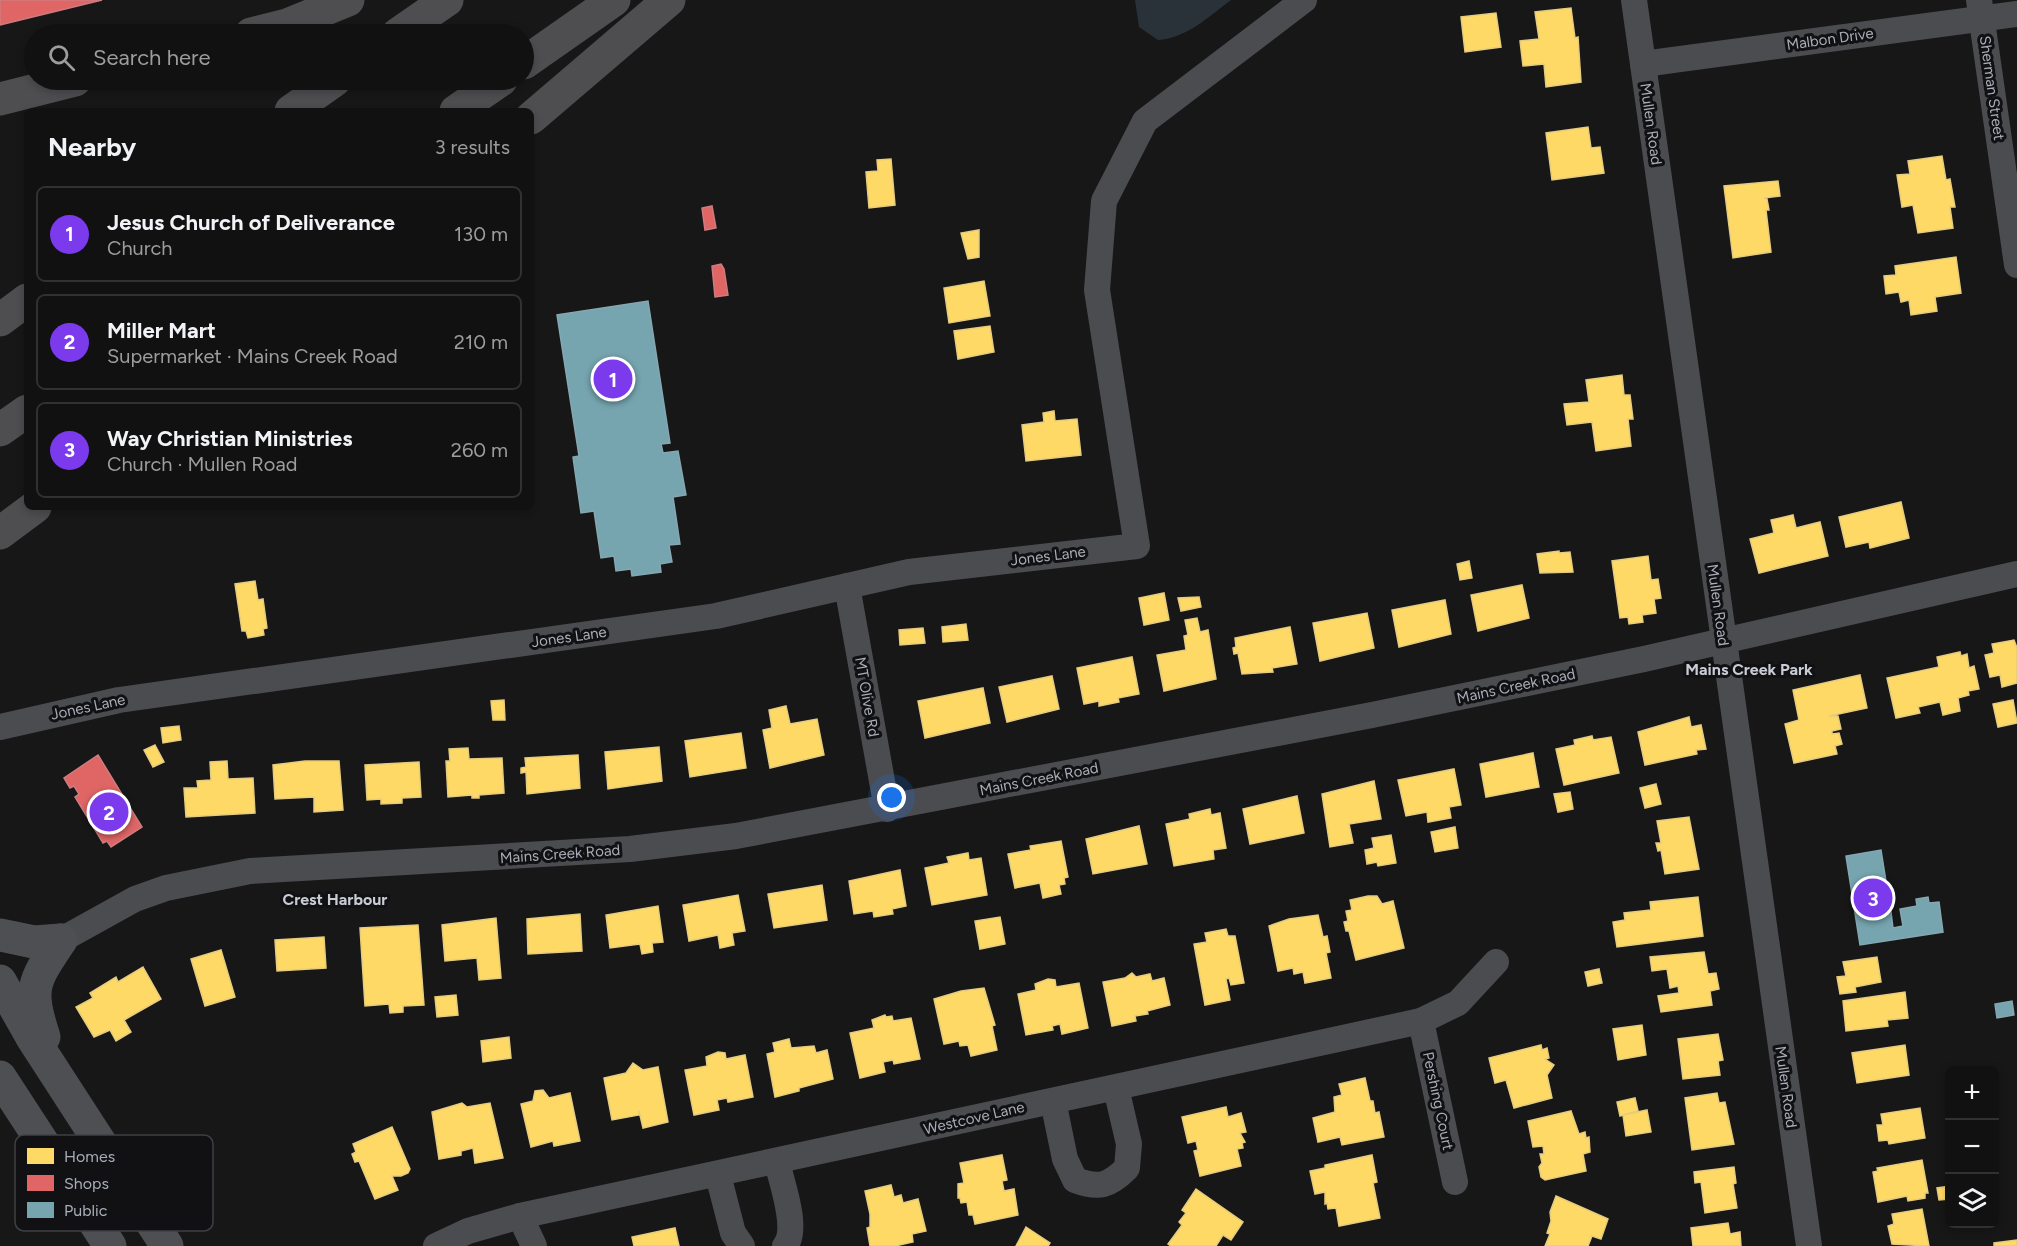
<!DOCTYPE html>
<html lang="en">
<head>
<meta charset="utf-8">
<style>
	:root { --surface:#111; --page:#1a1a1a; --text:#f1f3f6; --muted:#9c9d9f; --line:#303131; --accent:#7c3aed }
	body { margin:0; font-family:Figtree,sans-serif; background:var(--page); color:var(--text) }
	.controls { position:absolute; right:18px; bottom:18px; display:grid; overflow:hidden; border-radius:9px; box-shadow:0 3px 9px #0003 }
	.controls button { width:54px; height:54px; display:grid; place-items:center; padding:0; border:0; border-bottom:2px solid var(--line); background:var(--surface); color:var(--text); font:30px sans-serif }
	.you { position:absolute; left:892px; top:798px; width:21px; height:21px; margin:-15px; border:4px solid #fff; border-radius:50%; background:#1a73e8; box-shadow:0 0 0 9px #1a73e833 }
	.badge { display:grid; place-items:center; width:39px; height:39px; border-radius:50%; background:var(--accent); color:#fff; font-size:20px; font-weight:700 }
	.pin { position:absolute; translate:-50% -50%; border:3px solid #fff; box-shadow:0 2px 6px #0006 }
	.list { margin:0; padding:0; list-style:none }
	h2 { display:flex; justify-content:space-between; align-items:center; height:78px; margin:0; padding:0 24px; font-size:26px }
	h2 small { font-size:20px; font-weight:400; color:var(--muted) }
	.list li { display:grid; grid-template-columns:39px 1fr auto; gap:18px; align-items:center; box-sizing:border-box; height:96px; margin:0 12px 12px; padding:0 12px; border:2px solid var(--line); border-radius:9px }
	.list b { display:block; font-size:22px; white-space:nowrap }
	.list p { margin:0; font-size:20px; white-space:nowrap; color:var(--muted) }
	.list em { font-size:20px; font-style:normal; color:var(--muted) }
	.icon { flex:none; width:33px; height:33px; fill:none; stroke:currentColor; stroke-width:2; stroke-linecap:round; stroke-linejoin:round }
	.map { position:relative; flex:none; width:2017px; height:1246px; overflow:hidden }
	.search { position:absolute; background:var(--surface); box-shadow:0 3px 9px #0003; left:24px; top:24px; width:510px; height:66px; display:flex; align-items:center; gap:15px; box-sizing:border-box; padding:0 21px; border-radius:33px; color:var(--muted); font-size:22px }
	.panel { position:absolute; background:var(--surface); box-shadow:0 3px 9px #0003; left:24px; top:108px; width:510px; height:402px; border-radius:9px }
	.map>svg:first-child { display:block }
	.water { fill:#2a3239 }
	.homes { fill:#ffd966; stroke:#e5cc7f; stroke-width:1.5 }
	.shops { fill:#e06666; stroke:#cf7b7f; stroke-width:1.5 }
	.public { fill:#76a5af; stroke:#85a7b2; stroke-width:1.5 }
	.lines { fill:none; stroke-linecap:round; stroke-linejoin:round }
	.minor { stroke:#4b4c50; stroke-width:26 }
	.major { stroke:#4d4f52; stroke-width:33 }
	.highway { stroke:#4e4e51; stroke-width:33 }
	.labels { text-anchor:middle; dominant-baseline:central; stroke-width:6; stroke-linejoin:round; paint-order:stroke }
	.street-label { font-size:15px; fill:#a8adb8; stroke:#111113 }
	.neighbourhood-label { font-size:16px; font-weight:bold; fill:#c9ccd4; stroke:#111113 }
	.key { fill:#111113; stroke:#3e4045; stroke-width:1.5 }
	.key-label { font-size:16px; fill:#a8adb8 }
</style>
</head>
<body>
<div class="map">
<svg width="2017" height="1246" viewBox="0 0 2017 1246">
	<rect width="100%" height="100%" fill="#171717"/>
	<path class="water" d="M 1135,0 L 1231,0 C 1208,17 1187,38 1158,40 L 1139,27 Z"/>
	<g class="homes">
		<polygon points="1571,8 1575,38 1578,37 1581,82 1546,87 1544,64 1523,66 1520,41 1539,39 1535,12"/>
		<polygon points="1496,13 1501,47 1465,52 1461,17"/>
		<polygon points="1588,127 1591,148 1600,147 1604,173 1552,180 1546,133"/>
		<polygon points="1942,156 1946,180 1950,179 1955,207 1950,207 1953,228 1918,233 1913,205 1902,207 1897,175 1910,174 1908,161"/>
		<polygon points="891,159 895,205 869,208 866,172 878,171 877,160"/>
		<polygon points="1778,181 1780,196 1764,198 1767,199 1769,210 1766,210 1771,252 1733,258 1724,186"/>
		<polygon points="979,230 979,257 968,259 961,233"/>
		<polygon points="1956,257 1961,293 1935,297 1937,311 1911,315 1909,300 1901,302 1899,292 1886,294 1884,276 1896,275 1895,266"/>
		<polygon points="984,281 990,316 949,323 944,288"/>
		<polygon points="990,326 994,352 958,359 954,331"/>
		<polygon points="1622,375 1624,395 1630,395 1633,419 1628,419 1631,446 1596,451 1592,422 1567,425 1564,404 1589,402 1586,380"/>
		<polygon points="1054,411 1055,421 1077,419 1081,455 1026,461 1022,425 1044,422 1043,413"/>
		<polygon points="1901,502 1909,538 1870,548 1869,542 1846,547 1839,517"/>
		<polygon points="1793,515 1796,528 1820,522 1828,556 1759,573 1750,539 1774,533 1771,520"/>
		<polygon points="1559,551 1559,553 1570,552 1573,572 1540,573 1537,554"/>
		<polygon points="1648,556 1651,580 1658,579 1661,598 1654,599 1656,613 1642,615 1643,622 1629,624 1628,617 1620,618 1612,561"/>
		<polygon points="1469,561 1472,578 1460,580 1457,564"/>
		<polygon points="255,581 258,600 263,599 267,628 263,629 264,635 248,638 246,631 242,631 235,584"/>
		<polygon points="1522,585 1529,618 1478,631 1471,595"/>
		<polygon points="1164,593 1169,620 1144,625 1139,598"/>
		<polygon points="1199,597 1201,607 1181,611 1178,598"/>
		<polygon points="1445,600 1451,634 1399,647 1392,610"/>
		<polygon points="1367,613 1374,648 1320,661 1313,623"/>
		<polygon points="1197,618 1200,632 1208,630 1216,679 1164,691 1157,655 1186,650 1184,636 1188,635 1185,620"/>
		<polygon points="966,624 968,640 943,642 942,627"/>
		<polygon points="1290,627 1297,664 1272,668 1273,672 1242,674 1238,653 1234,654 1233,648 1236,647 1235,638"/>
		<polygon points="923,628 925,643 900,645 899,630"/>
		<polygon points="2014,640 2017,648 2017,683 2002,687 2000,675 1990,677 1985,655 1994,653 1992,644"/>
		<polygon points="1960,652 1961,656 1967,654 1969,668 1974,666 1979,689 1968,691 1969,695 1958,698 1960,711 1943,715 1940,702 1918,707 1920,713 1896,718 1887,678 1939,667 1937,657"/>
		<polygon points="1132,657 1139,694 1118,698 1119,702 1099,706 1099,701 1084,704 1077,668"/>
		<polygon points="1860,675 1867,708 1829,716 1838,716 1841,729 1832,731 1832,734 1839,733 1842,744 1835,746 1837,754 1794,763 1785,724 1799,720 1793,690"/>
		<polygon points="1052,676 1059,709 1007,722 999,687"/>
		<polygon points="983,688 990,723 925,738 918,701"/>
		<polygon points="504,700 505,720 493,720 491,701"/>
		<polygon points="2013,700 2017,723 1998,727 1993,704"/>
		<polygon points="786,706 790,724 817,719 824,755 770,768 763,730 772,728 769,710"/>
		<polygon points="1689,717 1691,727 1701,725 1706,749 1696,750 1697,754 1645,765 1638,732"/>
		<polygon points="179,726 181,740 163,743 161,728"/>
		<polygon points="741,733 746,768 690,777 685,741"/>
		<polygon points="1592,736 1593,740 1611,737 1619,773 1564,785 1556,749 1575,745 1574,740"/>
		<polygon points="155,745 164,762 153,767 144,750"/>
		<polygon points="659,747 662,781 608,789 605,752"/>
		<polygon points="468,748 469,759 502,758 504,793 479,795 479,798 472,798 472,795 448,797 446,761 450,761 449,749"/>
		<polygon points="1533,753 1539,787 1486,797 1480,764"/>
		<polygon points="578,755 580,788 527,794 526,772 521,773 521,768 526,767 525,758"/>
		<polygon points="227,761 228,779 253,778 255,813 186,817 184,788 198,788 197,781 211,780 210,762"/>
		<polygon points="305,761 339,761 343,810 314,812 314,797 275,799 273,765"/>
		<polygon points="419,762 421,797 402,798 402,803 381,804 381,799 367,800 365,765"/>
		<polygon points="1454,769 1461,805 1449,807 1451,818 1428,822 1427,812 1406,816 1398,780"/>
		<polygon points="1374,781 1381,819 1349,824 1353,843 1330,847 1322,794"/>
		<polygon points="1656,784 1661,804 1645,808 1640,788"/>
		<polygon points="1570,792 1573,809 1558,812 1554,794"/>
		<polygon points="1297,796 1304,833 1250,844 1243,809"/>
		<polygon points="1210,809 1211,815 1220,813 1226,848 1213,850 1214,859 1174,866 1166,824 1190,819 1189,814"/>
		<polygon points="1689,817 1699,869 1665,874 1661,850 1658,851 1656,843 1661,843 1657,821"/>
		<polygon points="1139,826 1147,864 1093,874 1086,839"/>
		<polygon points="1455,827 1458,848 1435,852 1431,832"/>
		<polygon points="1391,835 1396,863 1378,866 1377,862 1367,864 1365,850 1374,848 1372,838"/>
		<polygon points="1061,841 1068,877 1064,878 1065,884 1059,885 1061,894 1043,898 1040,883 1015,888 1008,854 1031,850 1030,846"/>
		<polygon points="968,853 969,860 981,858 987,895 932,905 925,868 949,863 947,857"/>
		<polygon points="900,870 906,906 892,909 893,914 874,917 873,911 854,914 849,881"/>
		<polygon points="822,885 827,920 774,928 768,894"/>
		<polygon points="738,895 745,931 732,933 734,945 720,948 718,935 689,941 683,905"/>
		<polygon points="1368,896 1377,896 1382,904 1393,901 1404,948 1356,960 1349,931 1346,931 1344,922 1348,921 1346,911 1352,910 1350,900"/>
		<polygon points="1698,897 1703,936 1617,947 1613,922 1625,920 1624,913 1651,910 1650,902"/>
		<polygon points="658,906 663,942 652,943 653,952 642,954 640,944 610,948 606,915"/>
		<polygon points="580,914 582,951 528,954 527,919"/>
		<polygon points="1318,915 1323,937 1327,936 1330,952 1326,953 1331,978 1305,983 1303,972 1294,974 1293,968 1278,971 1269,926 1289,919"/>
		<polygon points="1000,917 1005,944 980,949 975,921"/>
		<polygon points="496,918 501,978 479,980 477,958 445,961 442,925"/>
		<polygon points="418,925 424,1005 403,1006 403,1012 390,1013 389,1004 365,1006 360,928"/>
		<polygon points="1226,929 1228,936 1235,936 1244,983 1231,985 1229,978 1226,979 1230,1000 1205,1005 1194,944 1207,942 1205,933"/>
		<polygon points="324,937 326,968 277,971 275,940"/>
		<polygon points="221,950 235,997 205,1006 191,959"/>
		<polygon points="1704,952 1708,974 1716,973 1719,989 1710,991 1712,1005 1661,1012 1658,996 1679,993 1678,986 1670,988 1667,969 1652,971 1650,957"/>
		<polygon points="1877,957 1881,982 1855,987 1856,992 1840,994 1837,977 1846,976 1843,962"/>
		<polygon points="143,967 161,999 124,1020 131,1032 116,1041 110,1030 94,1037 76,1007 93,998 90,993 116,977 118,982"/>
		<polygon points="1599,969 1602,983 1588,986 1585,972"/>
		<polygon points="1132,973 1136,977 1150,974 1152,981 1164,978 1170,1005 1147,1011 1148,1014 1135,1016 1136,1021 1112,1026 1103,982 1125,978"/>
		<polygon points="1048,979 1055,980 1056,987 1079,983 1088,1028 1062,1034 1060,1024 1052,1026 1053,1030 1026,1035 1018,994 1036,990 1035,984"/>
		<polygon points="984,988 995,1025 992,1026 997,1050 971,1056 968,1045 960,1046 959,1041 944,1044 934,999 961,991"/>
		<polygon points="1905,992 1908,1018 1887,1020 1888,1026 1846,1031 1843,1001"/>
		<polygon points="456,995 458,1015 437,1017 435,997"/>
		<polygon points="885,1015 886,1017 892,1016 893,1021 911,1018 920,1059 894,1064 893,1060 883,1062 885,1072 860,1078 850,1033 874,1028 872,1020"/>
		<polygon points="1642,1025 1646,1055 1618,1060 1613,1029"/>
		<polygon points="1718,1034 1723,1060 1718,1061 1720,1075 1683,1079 1678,1039"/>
		<polygon points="509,1037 511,1058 483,1062 481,1041"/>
		<polygon points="789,1039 791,1048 814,1046 816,1053 827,1050 833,1079 799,1088 799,1091 775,1097 767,1054 775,1052 773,1043"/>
		<polygon points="1541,1045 1542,1050 1547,1048 1549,1058 1545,1059 1554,1065 1547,1075 1552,1098 1514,1108 1506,1080 1495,1083 1489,1058"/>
		<polygon points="1905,1045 1909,1075 1857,1083 1852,1053"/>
		<polygon points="718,1052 725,1053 726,1059 745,1055 753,1097 728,1102 727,1098 717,1100 719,1110 694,1115 685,1070 707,1066 706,1057"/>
		<polygon points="633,1063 643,1070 658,1067 668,1122 643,1128 639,1111 639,1115 612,1120 604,1078 626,1073"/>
		<polygon points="1365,1078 1370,1101 1373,1101 1375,1113 1379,1112 1384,1137 1342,1145 1340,1137 1318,1142 1313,1118 1335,1112 1334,1097 1342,1095 1339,1084"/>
		<polygon points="543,1090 549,1098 570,1093 580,1141 554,1146 553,1141 531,1147 521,1104 533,1101 535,1091"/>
		<polygon points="1717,1093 1719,1103 1725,1102 1734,1144 1692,1150 1685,1098"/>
		<polygon points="1635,1098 1638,1111 1620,1116 1617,1102"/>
		<polygon points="462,1103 467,1107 490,1103 503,1158 475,1163 473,1148 461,1151 461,1155 439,1159 432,1112"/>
		<polygon points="1226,1107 1228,1117 1241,1113 1246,1132 1240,1133 1245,1142 1242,1143 1243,1148 1237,1149 1241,1166 1200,1176 1194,1151 1198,1150 1196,1141 1188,1143 1182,1117"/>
		<polygon points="1920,1108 1925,1138 1889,1144 1888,1140 1879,1141 1877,1125 1883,1125 1881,1114"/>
		<polygon points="1647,1110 1651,1132 1626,1136 1623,1115"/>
		<polygon points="1571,1111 1579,1134 1585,1132 1586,1138 1589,1137 1590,1152 1583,1154 1586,1171 1545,1180 1541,1177 1539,1167 1542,1163 1540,1154 1544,1154 1543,1146 1533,1147 1528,1121"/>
		<polygon points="392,1127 410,1169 408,1173 401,1176 392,1176 398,1190 375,1199 359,1161 355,1162 352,1154 356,1152 353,1144"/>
		<polygon points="1002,1155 1007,1180 1002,1181 1004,1191 1014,1189 1018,1215 975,1224 973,1215 969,1215 967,1202 961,1203 960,1198 958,1198 958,1184 964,1183 960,1163"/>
		<polygon points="1372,1155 1377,1182 1373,1183 1380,1218 1339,1226 1336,1208 1328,1209 1327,1203 1325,1204 1325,1192 1315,1194 1310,1171 1325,1168 1325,1165"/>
		<polygon points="1922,1160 1928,1193 1925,1193 1925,1198 1908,1201 1907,1196 1878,1202 1873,1172 1878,1171 1877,1168"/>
		<polygon points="1734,1167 1736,1183 1733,1184 1737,1208 1705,1213 1701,1182 1695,1183 1694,1172"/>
		<polygon points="891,1185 894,1197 901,1195 903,1203 918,1199 926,1231 912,1234 913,1242 895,1246 870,1246 867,1228 870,1227 870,1214 865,1191"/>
		<polygon points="1950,1186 1950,1199 1939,1200 1937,1188"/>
		<polygon points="1196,1189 1243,1222 1231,1240 1223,1235 1216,1246 1171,1246 1168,1244 1182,1225 1179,1222 1186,1213 1182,1210"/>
		<polygon points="1556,1196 1608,1219 1601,1239 1592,1236 1588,1246 1545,1246 1550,1234 1547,1233 1551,1221 1550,1212"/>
		<polygon points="1922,1209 1929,1246 1892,1244 1888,1226 1894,1224 1892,1214"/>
		<polygon points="1728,1223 1730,1234 1740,1232 1741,1246 1693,1246 1691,1228"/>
		<polygon points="1026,1227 1050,1243 1048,1246 1016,1246"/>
		<polygon points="675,1228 679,1246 634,1246 632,1237"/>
		<polygon points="2017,1240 2017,1246 1994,1246 1994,1243"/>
	</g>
	<g class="shops">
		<polygon points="0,0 102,0 0,25"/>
		<polygon points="712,206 716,228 705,230 702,208"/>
		<polygon points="721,264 724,269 728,295 715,297 712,266"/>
		<polygon points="98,755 142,827 111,847 107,841 103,843 75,797 79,794 74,786 70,788 64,778"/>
	</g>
	<g class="public">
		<polygon points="648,301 670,443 661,444 663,453 678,451 686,495 673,497 680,544 669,545 672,562 660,564 661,572 632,576 631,569 616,571 614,556 601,558 594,511 581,513 573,457 579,456 557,315"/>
		<polygon points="1881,850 1888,894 1892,893 1893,903 1890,904 1893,928 1903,926 1900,909 1917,906 1916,899 1928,897 1929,903 1939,902 1943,932 1860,945 1846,856"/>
		<polygon points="2012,1001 2014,1015 1997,1018 1995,1004"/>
	</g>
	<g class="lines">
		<g class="minor">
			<polyline points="1634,0 1809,1246"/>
			<polyline points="1979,0 2017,265"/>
			<polyline points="1643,64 2017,14"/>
			<polyline points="847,586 887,809"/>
			<polyline points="0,727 119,700 716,616 909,572 1137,546 1097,290 1104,201 1145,121 1304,0"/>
			<polyline points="61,940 135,899 166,888 250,871 630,849 736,836 1372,715 1644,659 2017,574"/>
			<polyline points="1421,1021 1455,1182"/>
			<path d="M 1053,1101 L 1065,1159 L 1075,1180 C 1099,1189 1109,1186 1127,1168 L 1129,1144 L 1116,1088"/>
			<path d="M 777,1162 C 782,1184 799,1229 785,1246"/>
			<polyline points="718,1175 733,1233 742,1246"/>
			<polyline points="520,1216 534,1246"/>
			<polyline points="436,1246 468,1231 520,1216 1421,1021 1458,1003 1496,962"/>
		</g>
		<g class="major">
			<polyline points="0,935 34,942 61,940"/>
			<polyline points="0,981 33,1039 167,1246"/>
			<path d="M 44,1037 C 28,987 33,982 61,940"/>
			<polyline points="0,1077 110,1246"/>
		</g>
		<g class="highway">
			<polyline points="251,34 287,25 348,0"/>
			<polyline points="398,34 447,0"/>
			<polyline points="524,63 614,0"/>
			<polyline points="0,99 75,80"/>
			<polyline points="291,111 335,80"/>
			<polyline points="456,111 501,80"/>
			<polyline points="531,118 669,0"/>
			<polyline points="0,320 27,300"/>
			<polyline points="0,430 27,411"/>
			<polyline points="0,533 35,507"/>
		</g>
	</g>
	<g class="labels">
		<g class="street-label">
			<text transform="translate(1830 39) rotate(-8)">Malbon Drive</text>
			<text transform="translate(1992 88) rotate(82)">Sherman Street</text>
			<text transform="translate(1651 124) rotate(82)">Mullen Road</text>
			<text transform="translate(1048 556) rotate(-7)">Jones Lane</text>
			<text transform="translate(1718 605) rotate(82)">Mullen Road</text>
			<text transform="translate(569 637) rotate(-8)">Jones Lane</text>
			<text transform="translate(1516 686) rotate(-12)">Mains Creek Road</text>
			<text transform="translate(867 697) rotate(80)">MT Olive Rd</text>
			<text transform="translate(88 707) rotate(-12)">Jones Lane</text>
			<text transform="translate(1039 779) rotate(-11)">Mains Creek Road</text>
			<text transform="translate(560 854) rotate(-4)">Mains Creek Road</text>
			<text transform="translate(1786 1087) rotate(82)">Mullen Road</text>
			<text transform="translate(1438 1101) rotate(78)">Pershing Court</text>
			<text transform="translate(974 1118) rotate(-13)">Westcove Lane</text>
		</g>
		<g class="neighbourhood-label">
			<text x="1749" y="669">Mains Creek Park</text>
			<text x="335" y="899">Crest Harbour</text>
		</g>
	</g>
	<rect x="15" y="1135" width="198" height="96" rx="9" class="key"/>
	<rect x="27" y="1148" width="27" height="16" fill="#ffd966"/>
	<rect x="27" y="1175" width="27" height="16" fill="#e06666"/>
	<rect x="27" y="1202" width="27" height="16" fill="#76a5af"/>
	<g class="key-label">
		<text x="64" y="1162">Homes</text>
		<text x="64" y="1189">Shops</text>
		<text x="64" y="1216">Public</text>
	</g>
</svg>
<div class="controls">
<button>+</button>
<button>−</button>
<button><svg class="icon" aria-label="layers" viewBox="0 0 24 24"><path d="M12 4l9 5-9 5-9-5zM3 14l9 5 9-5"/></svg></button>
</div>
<div class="you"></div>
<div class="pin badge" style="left:613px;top:379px">1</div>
<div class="pin badge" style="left:109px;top:812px">2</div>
<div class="pin badge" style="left:1873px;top:898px">3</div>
<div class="search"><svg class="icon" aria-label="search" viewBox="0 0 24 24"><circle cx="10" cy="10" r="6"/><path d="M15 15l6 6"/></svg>Search here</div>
<section class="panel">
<h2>Nearby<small>3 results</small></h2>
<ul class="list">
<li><span class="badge">1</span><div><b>Jesus Church of Deliverance</b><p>Church</p></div><em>130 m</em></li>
<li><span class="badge">2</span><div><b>Miller Mart</b><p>Supermarket · Mains Creek Road</p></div><em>210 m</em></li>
<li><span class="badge">3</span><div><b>Way Christian Ministries</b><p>Church · Mullen Road</p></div><em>260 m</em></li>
</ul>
</section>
</div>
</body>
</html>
